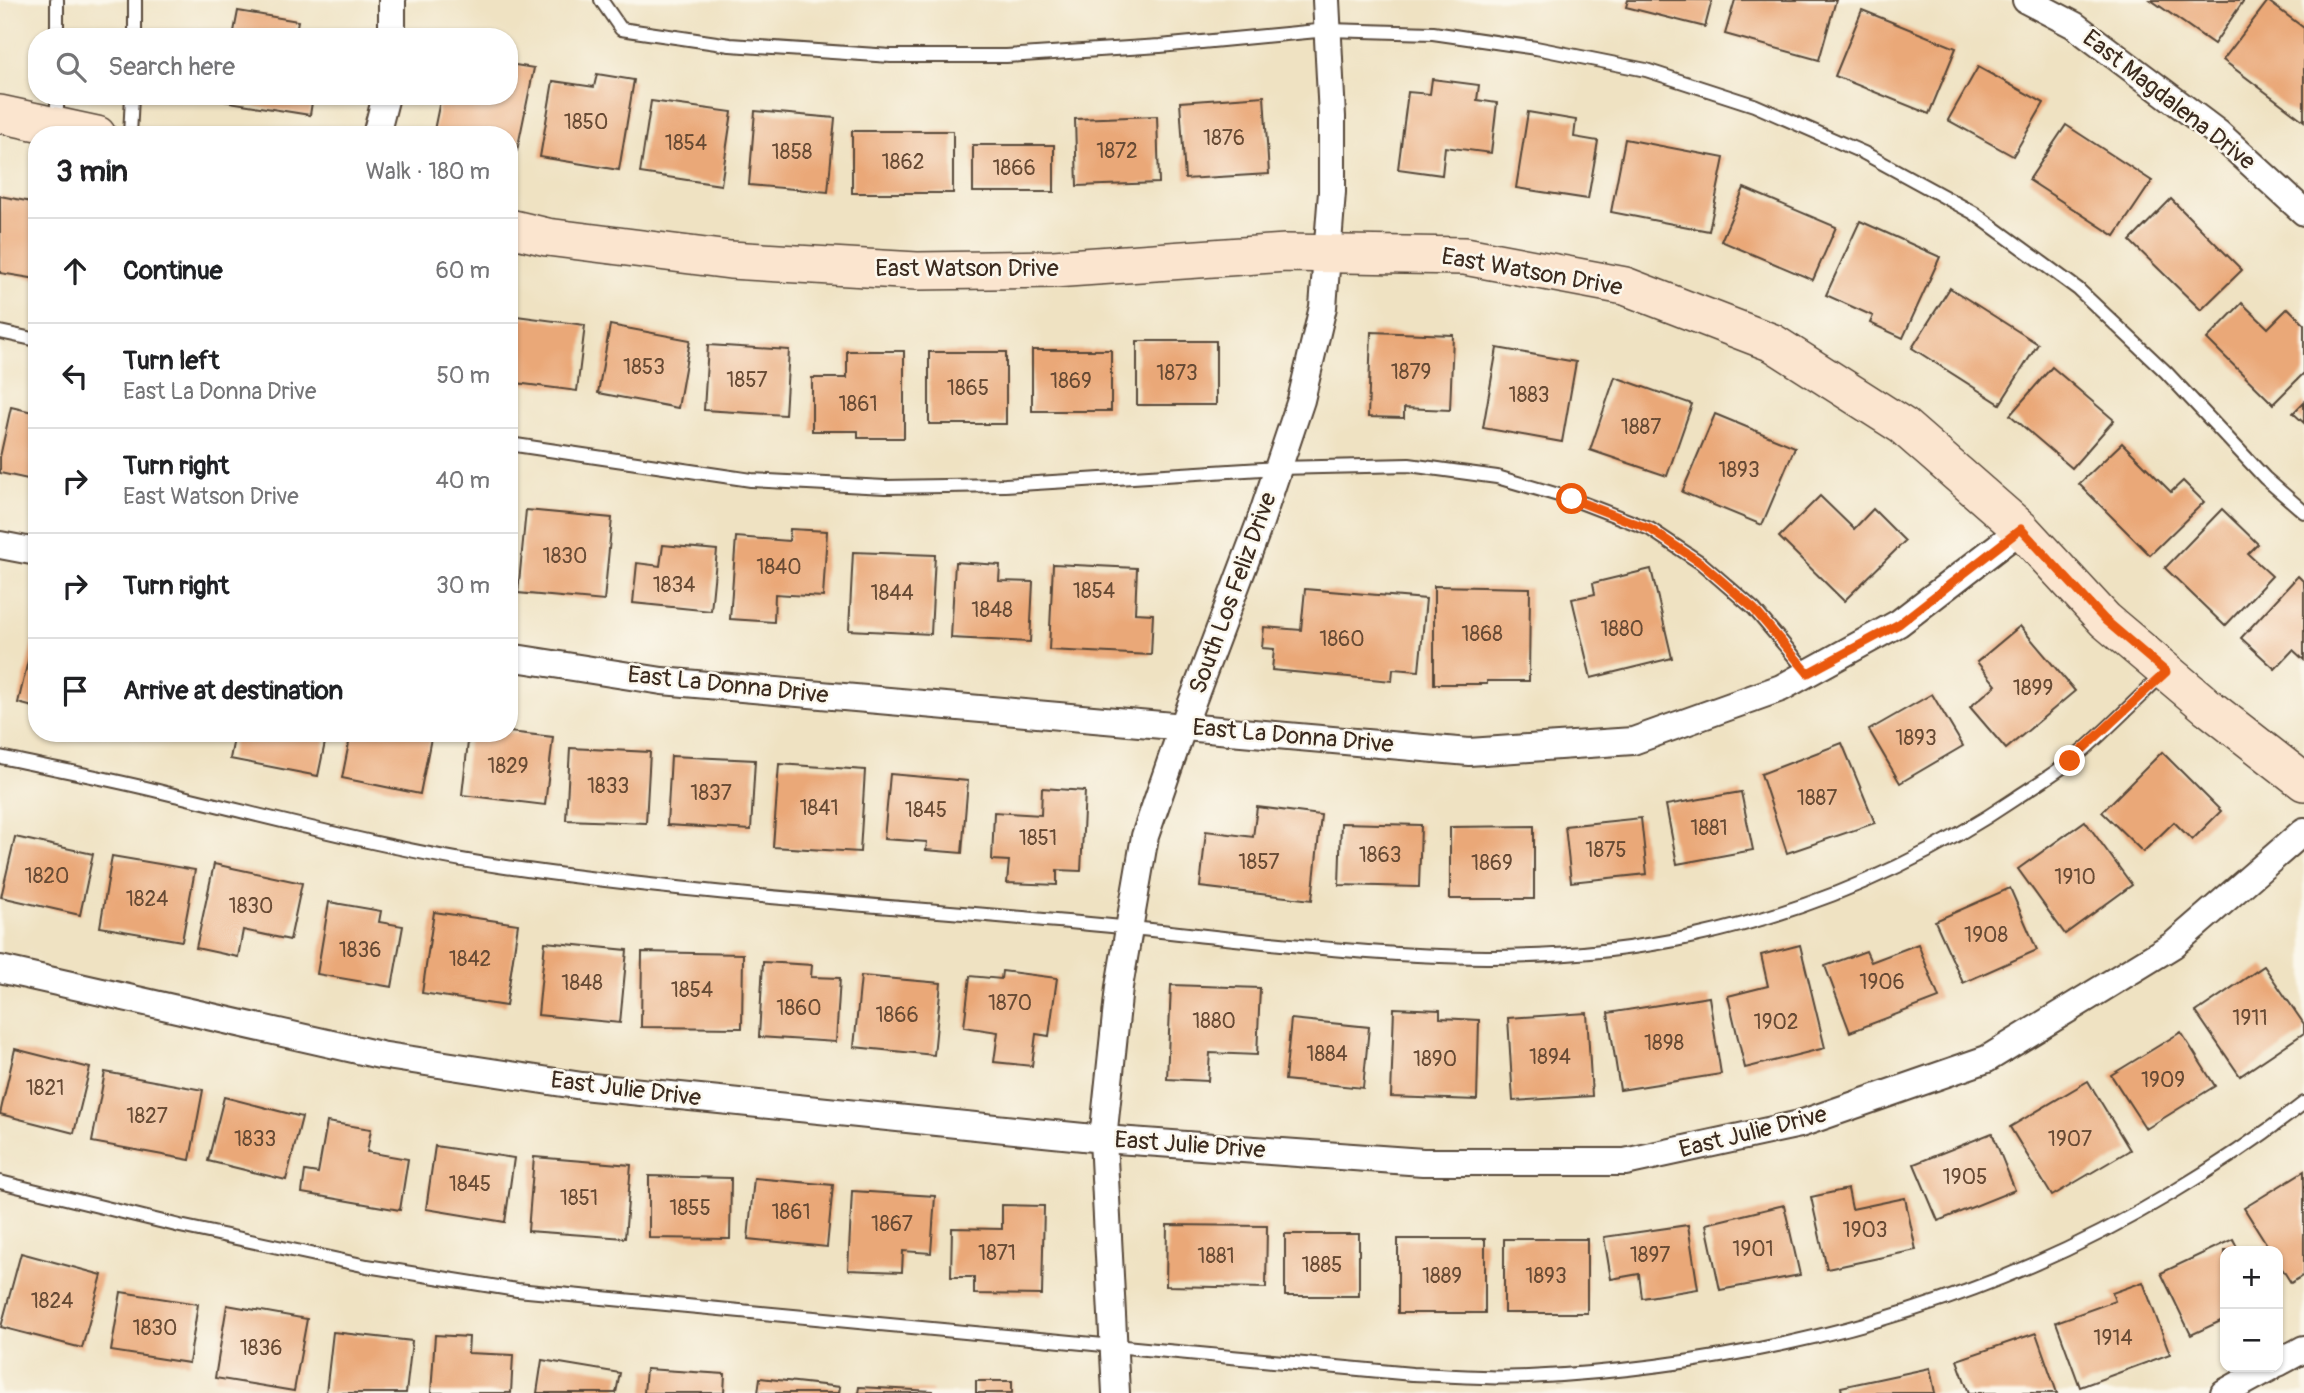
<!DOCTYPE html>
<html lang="en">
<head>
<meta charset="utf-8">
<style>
	:root { --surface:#fff; --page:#f2f2f2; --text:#202124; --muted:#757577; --line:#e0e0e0 }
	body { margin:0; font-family:Pangolin,sans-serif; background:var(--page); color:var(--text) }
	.controls { position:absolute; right:21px; bottom:21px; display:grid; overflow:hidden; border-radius:14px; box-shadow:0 2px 5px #0004 }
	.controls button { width:63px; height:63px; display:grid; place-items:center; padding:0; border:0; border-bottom:2px solid var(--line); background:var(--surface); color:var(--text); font:35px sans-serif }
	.stop { position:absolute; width:21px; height:21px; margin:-16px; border:5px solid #ea580c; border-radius:50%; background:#fff }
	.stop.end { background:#ea580c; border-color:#fff; box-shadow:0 2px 7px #0008 }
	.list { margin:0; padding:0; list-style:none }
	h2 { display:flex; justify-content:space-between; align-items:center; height:91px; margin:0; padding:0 28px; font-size:30px }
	h2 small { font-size:23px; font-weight:400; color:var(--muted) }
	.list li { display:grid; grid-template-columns:46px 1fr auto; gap:21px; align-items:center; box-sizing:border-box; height:105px; padding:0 28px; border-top:2px solid var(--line) }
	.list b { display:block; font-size:26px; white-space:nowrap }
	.list p { margin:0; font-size:23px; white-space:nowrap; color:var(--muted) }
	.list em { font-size:23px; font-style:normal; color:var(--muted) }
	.icon { flex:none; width:38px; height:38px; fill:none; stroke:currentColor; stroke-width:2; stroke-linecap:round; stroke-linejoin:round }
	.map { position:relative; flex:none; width:2304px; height:1393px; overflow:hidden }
	.search { position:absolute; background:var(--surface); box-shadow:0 2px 5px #0004; left:28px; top:28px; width:490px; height:77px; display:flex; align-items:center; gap:18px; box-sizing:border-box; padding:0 24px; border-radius:28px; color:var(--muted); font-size:26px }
	.panel { position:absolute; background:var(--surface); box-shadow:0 2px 5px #0004; left:28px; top:126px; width:490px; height:616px; border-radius:28px }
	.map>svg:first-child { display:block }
	.building { fill:#eaa878 }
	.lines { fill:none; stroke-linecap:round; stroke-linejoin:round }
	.lane-casing { stroke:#564637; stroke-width:16 }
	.street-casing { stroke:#564637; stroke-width:30 }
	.secondary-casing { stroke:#564637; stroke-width:40 }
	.lane { stroke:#fff; stroke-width:12 }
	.street { stroke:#fff; stroke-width:26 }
	.secondary { stroke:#fbe5cf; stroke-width:37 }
	.route { stroke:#ea580c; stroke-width:9 }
	.labels { text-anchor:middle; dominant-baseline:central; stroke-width:5; stroke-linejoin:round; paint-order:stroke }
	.number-label { font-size:21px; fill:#674a34 }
	.street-label { font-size:24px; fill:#3b2a1e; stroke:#fbf7ec }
</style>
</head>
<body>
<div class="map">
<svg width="2304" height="1393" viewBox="0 0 2304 1393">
	<rect width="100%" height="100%" fill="#fbf7ec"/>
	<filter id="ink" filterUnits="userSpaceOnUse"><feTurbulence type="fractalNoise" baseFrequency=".0143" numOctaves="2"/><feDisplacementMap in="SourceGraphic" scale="14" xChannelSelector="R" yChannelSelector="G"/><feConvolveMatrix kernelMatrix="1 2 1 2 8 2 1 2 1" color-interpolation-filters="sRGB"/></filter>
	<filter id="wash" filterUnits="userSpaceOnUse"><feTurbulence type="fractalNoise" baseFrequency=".00686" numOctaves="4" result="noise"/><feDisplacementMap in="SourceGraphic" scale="28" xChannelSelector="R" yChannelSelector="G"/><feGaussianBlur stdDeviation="1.57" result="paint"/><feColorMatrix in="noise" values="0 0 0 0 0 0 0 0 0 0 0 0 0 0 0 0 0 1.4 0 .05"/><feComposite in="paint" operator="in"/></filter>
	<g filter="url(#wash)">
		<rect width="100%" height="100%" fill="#efe2c2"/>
		<g id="blocks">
			<g class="building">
				<polygon points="1628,0 1712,0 1705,27 1626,7"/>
				<polygon points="1735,0 1836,0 1819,60 1725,34"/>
				<polygon points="2151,0 2244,0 2214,44"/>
				<polygon points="2268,1 2304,28 2304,121 2223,60"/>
				<polygon points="1862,10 1956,48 1929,114 1835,76"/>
				<polygon points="238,11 298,21 295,37 233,37"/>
				<polygon points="509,64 534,68 517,151 509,150 509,135 433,135 441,96 509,96"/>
				<polygon points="1978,67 2044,103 2013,156 1948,120"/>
				<polygon points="597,74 634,80 619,170 540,157 553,81 594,87"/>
				<polygon points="1432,79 1479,85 1477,100 1497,103 1491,153 1445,147 1442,175 1398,169 1408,92 1430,94"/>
				<polygon points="223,96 313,96 310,115 223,101"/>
				<polygon points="1264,96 1269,174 1185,179 1180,102"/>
				<polygon points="651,101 732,112 721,185 640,173"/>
				<polygon points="755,111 835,118 828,192 749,185"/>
				<polygon points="1528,112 1576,120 1574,137 1598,141 1588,199 1516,188"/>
				<polygon points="1157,116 1159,183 1077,186 1075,119"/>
				<polygon points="2066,125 2152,181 2115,236 2029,180"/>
				<rect x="852" y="131" width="101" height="62"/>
				<polygon points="1625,139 1724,158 1709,231 1611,212"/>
				<rect x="973" y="145" width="81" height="47"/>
				<polygon points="1744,188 1836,227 1813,280 1721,241"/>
				<polygon points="0,196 37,203 37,279 0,273"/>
				<polygon points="2171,199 2242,270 2201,310 2130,241"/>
				<polygon points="1860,221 1940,257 1903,338 1870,323 1873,316 1826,295"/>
				<polygon points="1950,288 2038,344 2000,404 1912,348"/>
				<polygon points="2242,303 2268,328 2288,308 2304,324 2304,373 2273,404 2207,339"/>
				<polygon points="509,315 585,325 577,391 509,382"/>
				<polygon points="610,325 690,340 678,408 598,393"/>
				<polygon points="1371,332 1453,335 1450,410 1404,408 1404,418 1368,417"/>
				<rect x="1137" y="341" width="79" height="64"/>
				<polygon points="708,345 789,350 785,415 704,410"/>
				<polygon points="1497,348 1576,362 1562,442 1483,428"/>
				<rect x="1032" y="350" width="79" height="61"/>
				<polygon points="847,351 904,351 904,438 858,438 858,431 812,431 812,378 847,378"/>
				<rect x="929" y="352" width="77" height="72"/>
				<polygon points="2052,367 2114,420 2072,468 2010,415"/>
				<polygon points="1615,377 1692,404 1667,476 1590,450"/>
				<polygon points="2304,402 2304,423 2293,413"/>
				<polygon points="11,407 37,413 37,481 0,473 0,457"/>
				<polygon points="1715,414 1795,447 1762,525 1682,492"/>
				<polygon points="2122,443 2171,492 2183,481 2204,502 2150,555 2079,484"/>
				<polygon points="1820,496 1854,529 1873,509 1905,541 1844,601 1779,537"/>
				<polygon points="2222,509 2258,544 2248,554 2272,576 2225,626 2165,568"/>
				<polygon points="526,510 612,518 604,601 518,593"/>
				<polygon points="790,529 827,531 823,597 775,594 774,622 730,619 736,537 789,541"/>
				<polygon points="663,545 717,550 711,611 633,603 637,563 660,566"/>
				<polygon points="853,552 935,555 931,634 849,630"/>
				<polygon points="955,562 1000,565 999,581 1033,582 1030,642 951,638"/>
				<polygon points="1053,564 1137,568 1135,613 1153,614 1151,655 1049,650"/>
				<polygon points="1651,569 1672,658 1591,678 1572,599 1595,594 1593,583"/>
				<polygon points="2298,576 2304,582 2304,660 2293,650 2275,669 2241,638"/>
				<polygon points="1434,586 1530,588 1529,681 1487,681 1487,684 1434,684"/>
				<polygon points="1305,589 1426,599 1419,671 1393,669 1392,681 1272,670 1274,649 1262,648 1264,627 1301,630"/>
				<polygon points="2020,626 2075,691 2006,749 1970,707 1996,685 1977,662"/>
				<polygon points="36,627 37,628 37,708 18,703"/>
				<polygon points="1932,694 1963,746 1900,783 1869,730"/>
				<polygon points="509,732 553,737 545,805 462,795 469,733"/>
				<polygon points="235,733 327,733 318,776 230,759"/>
				<polygon points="351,733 432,733 420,794 342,778"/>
				<polygon points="1842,743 1875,823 1787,853 1761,774"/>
				<polygon points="570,748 650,752 646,823 566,820"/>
				<polygon points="2162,752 2221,811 2192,840 2174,822 2143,852 2102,812"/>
				<polygon points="671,756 755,760 751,830 667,825"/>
				<polygon points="779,764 865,770 860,852 773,847"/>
				<polygon points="890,774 968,781 962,853 926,850 927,842 884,839"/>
				<polygon points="1042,788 1085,791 1081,871 1057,870 1057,885 1007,883 1009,861 992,860 994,812 1041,815"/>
				<polygon points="1741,792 1753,850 1677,864 1666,805"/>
				<polygon points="1257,807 1321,815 1312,900 1200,887 1206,831 1253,837"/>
				<polygon points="1641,818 1647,874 1571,882 1565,826"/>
				<polygon points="2085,821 2132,885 2065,934 2018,869"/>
				<polygon points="1341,823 1421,825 1419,887 1339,885"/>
				<polygon points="1534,826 1534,899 1450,899 1450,827"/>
				<polygon points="15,837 93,854 80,915 1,897"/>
				<polygon points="112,856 195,870 182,941 100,927"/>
				<polygon points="214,864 302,883 290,940 243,930 238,957 196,948"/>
				<polygon points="2010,888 2037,950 1963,983 1935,921"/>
				<polygon points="329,902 381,911 379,922 403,926 392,987 317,974"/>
				<polygon points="434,912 518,924 506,1006 422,993"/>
				<polygon points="545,942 627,950 620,1023 538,1015"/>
				<polygon points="1918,944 1939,998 1850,1032 1825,966 1866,951 1871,962"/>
				<polygon points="1800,945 1825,1048 1745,1068 1728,996 1768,986 1761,955"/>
				<polygon points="642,952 743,954 742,1028 641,1027"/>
				<polygon points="763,962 812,965 811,977 840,978 836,1042 759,1037"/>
				<polygon points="2264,966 2304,1024 2304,1033 2240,1076 2196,1012"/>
				<polygon points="1002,971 1057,978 1049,1036 1036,1034 1032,1066 994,1062 998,1032 964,1027 970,976 1001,979"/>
				<polygon points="861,976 941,983 934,1055 854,1047"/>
				<polygon points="1171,985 1260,988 1257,1055 1210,1053 1208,1081 1167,1079"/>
				<polygon points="1709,997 1721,1074 1620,1090 1608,1013"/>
				<polygon points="1394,1008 1440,1010 1440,1018 1479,1020 1477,1100 1391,1097"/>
				<polygon points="1587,1013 1592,1096 1513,1101 1508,1018"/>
				<polygon points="1291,1019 1369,1027 1363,1088 1285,1080"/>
				<polygon points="2181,1032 2215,1086 2146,1129 2111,1075"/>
				<polygon points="15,1049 90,1068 74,1133 0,1114"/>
				<polygon points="105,1072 203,1090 190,1160 92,1142"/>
				<polygon points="2088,1081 2130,1150 2052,1196 2010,1127"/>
				<polygon points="224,1097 302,1117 286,1180 208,1161"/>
				<polygon points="327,1122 371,1129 367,1152 408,1159 400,1210 302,1193 305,1171 318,1173"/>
				<polygon points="1992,1133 2015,1190 1938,1221 1914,1164"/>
				<polygon points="435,1146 514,1158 505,1222 426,1209"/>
				<polygon points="534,1157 631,1165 625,1238 528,1231"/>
				<polygon points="2304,1171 2304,1275 2291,1283 2278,1262 2278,1251 2271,1251 2244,1208"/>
				<polygon points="649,1176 731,1178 730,1239 649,1238"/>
				<polygon points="754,1178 833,1185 827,1247 748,1239"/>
				<polygon points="1848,1189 1852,1209 1905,1198 1916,1250 1827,1269 1811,1197"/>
				<polygon points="852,1191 935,1196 931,1253 903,1251 902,1272 848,1270"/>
				<polygon points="1002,1205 1044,1206 1042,1295 974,1294 974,1277 951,1277 952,1228 1002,1229"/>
				<polygon points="1784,1205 1800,1275 1720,1290 1706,1224"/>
				<polygon points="1167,1225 1267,1226 1266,1288 1166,1286"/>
				<polygon points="1688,1225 1698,1289 1642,1298 1639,1274 1611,1279 1604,1237"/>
				<rect x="1285" y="1234" width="74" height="62"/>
				<rect x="1398" y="1239" width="87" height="74"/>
				<rect x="1504" y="1239" width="83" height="74"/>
				<polygon points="2233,1239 2239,1251 2225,1251 2225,1319 2191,1335 2161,1273"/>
				<polygon points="21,1253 102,1275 82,1348 1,1327"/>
				<polygon points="2143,1282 2170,1354 2080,1387 2056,1322 2115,1301 2112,1293"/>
				<polygon points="121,1292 198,1304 189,1363 111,1351"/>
				<polygon points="227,1305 307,1319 294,1391 215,1378"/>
				<polygon points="333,1332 412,1341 406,1393 326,1393"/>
				<polygon points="2036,1333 2057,1393 1969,1393 1957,1360"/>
				<polygon points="435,1335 469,1337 468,1353 513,1355 511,1393 431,1393"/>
				<polygon points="542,1360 620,1373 616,1393 537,1393"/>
				<polygon points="1930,1368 1935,1393 1842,1393 1841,1387"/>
				<polygon points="646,1369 725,1374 724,1393 644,1393"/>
				<polygon points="760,1378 840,1387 839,1393 758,1393"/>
				<rect x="976" y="1381" width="36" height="12"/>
				<polygon points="859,1387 933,1391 933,1393 858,1393"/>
			</g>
		</g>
	</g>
	<g filter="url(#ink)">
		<use href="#blocks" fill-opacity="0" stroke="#564637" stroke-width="2"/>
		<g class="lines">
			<g class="lane-casing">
				<g id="lane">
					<polyline points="601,0 621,29 730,45 891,56 1006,56 1160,46 1328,30 1433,33 1536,48 1646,70 1754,105 1864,153 1974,213 2078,289 2166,372 2265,478 2304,512"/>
					<polyline points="57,37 57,0"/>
					<polyline points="135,37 135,0"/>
					<polyline points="57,96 57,124"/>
					<polyline points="130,135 132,96"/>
					<polyline points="0,332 37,340"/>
					<polyline points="509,444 751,480 885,487 1005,485 1278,468 1409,465 1497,477 1572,499 1650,529 1701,563 1754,609 1808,673"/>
					<path d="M 0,757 C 55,769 111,779 166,793 C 277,819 386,849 499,866 C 708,897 920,907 1131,928 C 1321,947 1505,978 1695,936 C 1809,911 1919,864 2016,798 C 2034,786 2054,774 2072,760 C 2104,733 2133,703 2163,674"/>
					<path d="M 0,1182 L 180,1226 L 367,1266 L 517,1290 L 1412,1374 C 1450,1375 1490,1379 1528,1377 C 1698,1369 1876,1333 2032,1265 C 2125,1225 2224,1165 2304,1103"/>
				</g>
			</g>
			<g class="street-casing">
				<g id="street">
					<polyline points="392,0 392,37"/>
					<polyline points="2026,0 2074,25 2219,134 2304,212"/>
					<polyline points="376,135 386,96"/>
					<polyline points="0,545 37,552"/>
					<polyline points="509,657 662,681 1469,752 1633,741 1781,688 1808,673 1899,623 2021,529"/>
					<polyline points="0,969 380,1055 582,1086 1103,1139 1423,1162 1625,1162 1800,1124 1987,1059 2173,945 2304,831"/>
					<polyline points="2278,1363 2304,1349"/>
					<polyline points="1116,1393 1103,1139 1119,987 1145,836 1183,726 1259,525 1301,400 1323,307 1332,192 1332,117 1326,0"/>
					<polyline points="2224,1393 2271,1367"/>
				</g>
			</g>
			<g class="secondary-casing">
				<g id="secondary">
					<polyline points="0,114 97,135"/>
					<polyline points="509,228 547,237 730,260 917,271 1053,269 1286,253 1465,256 1625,286 1773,343 1903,426 2021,529 2105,620 2208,707 2304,782"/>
				</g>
			</g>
			<use href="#lane" class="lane"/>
			<use href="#street" class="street"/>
			<use href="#secondary" class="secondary"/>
		</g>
	</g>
	<g class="lines" filter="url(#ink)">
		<polyline class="route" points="1572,499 1650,529 1701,563 1754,609 1808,673 1899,624 2021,529 2105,620 2166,672 2070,761"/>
	</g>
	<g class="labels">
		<g class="number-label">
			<text x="586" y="122">1850</text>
			<text x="1224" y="138">1876</text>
			<text x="686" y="143">1854</text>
			<text x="1117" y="151">1872</text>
			<text x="792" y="152">1858</text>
			<text x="903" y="162">1862</text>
			<text x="1014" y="168">1866</text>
			<text x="644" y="367">1853</text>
			<text x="1411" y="372">1879</text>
			<text x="1177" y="373">1873</text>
			<text x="747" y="380">1857</text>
			<text x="1071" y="381">1869</text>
			<text x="968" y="388">1865</text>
			<text x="1529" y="395">1883</text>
			<text x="858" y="404">1861</text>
			<text x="1641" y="427">1887</text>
			<text x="1739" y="470">1893</text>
			<text x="565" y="556">1830</text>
			<text x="779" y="567">1840</text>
			<text x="674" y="585">1834</text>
			<text x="1094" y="591">1854</text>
			<text x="892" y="593">1844</text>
			<text x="992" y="610">1848</text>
			<text x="1622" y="629">1880</text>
			<text x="1482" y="634">1868</text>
			<text x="1342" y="639">1860</text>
			<text x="2033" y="688">1899</text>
			<text x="1916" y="738">1893</text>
			<text x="508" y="766">1829</text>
			<text x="608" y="786">1833</text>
			<text x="711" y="793">1837</text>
			<text x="1817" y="798">1887</text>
			<text x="819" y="808">1841</text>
			<text x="926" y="810">1845</text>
			<text x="1709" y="828">1881</text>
			<text x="1038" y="838">1851</text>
			<text x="1606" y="850">1875</text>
			<text x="1380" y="855">1863</text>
			<text x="1259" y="862">1857</text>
			<text x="1492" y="863">1869</text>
			<text x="47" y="876">1820</text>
			<text x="2075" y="877">1910</text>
			<text x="147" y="899">1824</text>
			<text x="251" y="906">1830</text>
			<text x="1986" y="935">1908</text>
			<text x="360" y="950">1836</text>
			<text x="470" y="959">1842</text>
			<text x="1882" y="982">1906</text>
			<text x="582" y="983">1848</text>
			<text x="692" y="990">1854</text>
			<text x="1010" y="1003">1870</text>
			<text x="799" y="1008">1860</text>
			<text x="897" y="1015">1866</text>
			<text x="2250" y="1018">1911</text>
			<text x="1214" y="1021">1880</text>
			<text x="1776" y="1022">1902</text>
			<text x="1664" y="1043">1898</text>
			<text x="1327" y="1054">1884</text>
			<text x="1550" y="1057">1894</text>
			<text x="1435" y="1059">1890</text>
			<text x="2163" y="1080">1909</text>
			<text x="45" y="1088">1821</text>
			<text x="147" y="1116">1827</text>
			<text x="255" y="1139">1833</text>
			<text x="2070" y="1139">1907</text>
			<text x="1965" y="1177">1905</text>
			<text x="470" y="1184">1845</text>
			<text x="579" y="1198">1851</text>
			<text x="690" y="1208">1855</text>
			<text x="791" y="1212">1861</text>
			<text x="892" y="1224">1867</text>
			<text x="1865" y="1230">1903</text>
			<text x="1753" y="1249">1901</text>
			<text x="997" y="1253">1871</text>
			<text x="1650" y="1255">1897</text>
			<text x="1216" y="1256">1881</text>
			<text x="1322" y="1265">1885</text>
			<text x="1442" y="1276">1889</text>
			<text x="1546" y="1276">1893</text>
			<text x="52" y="1301">1824</text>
			<text x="155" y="1328">1830</text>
			<text x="2113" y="1338">1914</text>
			<text x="261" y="1348">1836</text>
		</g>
		<g class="street-label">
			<text transform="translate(2169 100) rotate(38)">East Magdalena Drive</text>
			<text x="967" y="268">East Watson Drive</text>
			<text transform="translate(1532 272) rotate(10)">East Watson Drive</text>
			<text transform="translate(1233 593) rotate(-70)">South Los Feliz Drive</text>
			<text transform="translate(728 685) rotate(6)">East La Donna Drive</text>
			<text transform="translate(1293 736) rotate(5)">East La Donna Drive</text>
			<text transform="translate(626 1089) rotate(7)">East Julie Drive</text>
			<text transform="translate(1753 1132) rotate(-14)">East Julie Drive</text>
			<text transform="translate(1190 1145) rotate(4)">East Julie Drive</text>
		</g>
	</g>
</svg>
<div class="controls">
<button>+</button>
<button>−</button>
</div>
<div class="stop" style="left:1572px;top:499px"></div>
<div class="stop end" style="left:2070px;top:761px"></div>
<div class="search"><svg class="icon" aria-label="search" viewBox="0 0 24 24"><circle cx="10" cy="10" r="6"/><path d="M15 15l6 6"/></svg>Search here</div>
<section class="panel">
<h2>3 min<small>Walk · 180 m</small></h2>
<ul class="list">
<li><svg class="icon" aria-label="ahead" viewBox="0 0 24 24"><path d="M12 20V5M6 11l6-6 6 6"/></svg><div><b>Continue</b></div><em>60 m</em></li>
<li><svg class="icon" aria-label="left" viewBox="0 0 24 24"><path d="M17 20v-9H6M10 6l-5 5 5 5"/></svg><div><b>Turn left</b><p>East La Donna Drive</p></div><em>50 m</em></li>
<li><svg class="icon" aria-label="right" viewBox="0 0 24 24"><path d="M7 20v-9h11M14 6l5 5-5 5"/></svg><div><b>Turn right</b><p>East Watson Drive</p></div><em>40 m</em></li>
<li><svg class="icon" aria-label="right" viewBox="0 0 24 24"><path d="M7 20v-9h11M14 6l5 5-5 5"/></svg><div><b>Turn right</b></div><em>30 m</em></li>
<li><svg class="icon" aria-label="arrive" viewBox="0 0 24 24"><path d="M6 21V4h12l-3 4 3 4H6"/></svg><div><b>Arrive at destination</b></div></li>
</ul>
</section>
</div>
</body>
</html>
